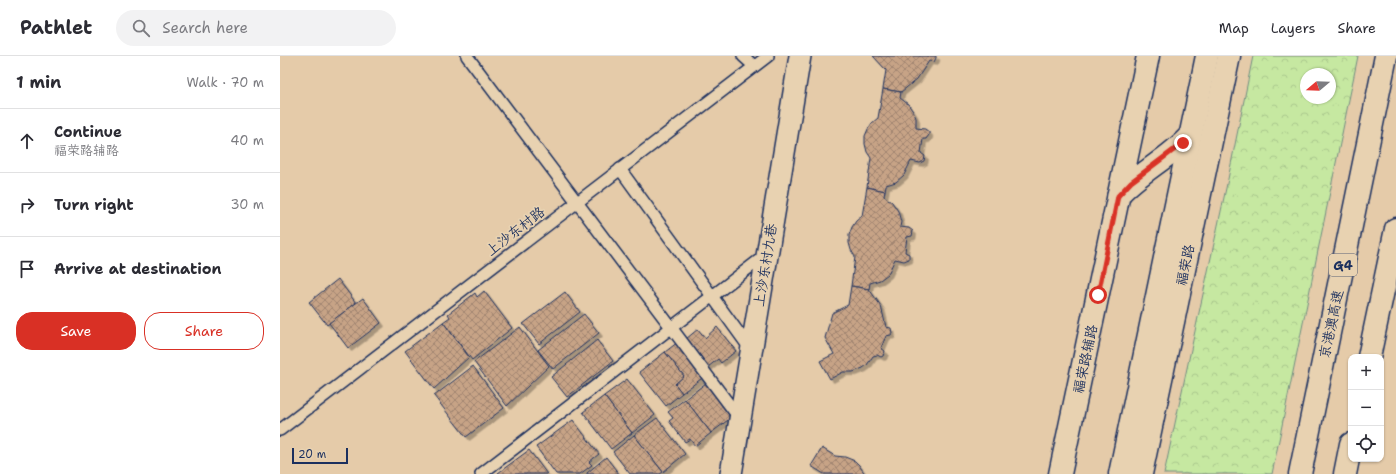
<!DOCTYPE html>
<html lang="en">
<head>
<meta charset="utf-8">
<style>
	:root { --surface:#fff; --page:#f2f2f3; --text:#2b2b33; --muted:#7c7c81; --line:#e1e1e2; --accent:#d93025 }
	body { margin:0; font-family:"Shantell Sans","LXGW WenKai TC",sans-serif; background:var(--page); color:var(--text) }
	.controls { position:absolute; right:12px; bottom:12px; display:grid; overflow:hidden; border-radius:8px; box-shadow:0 1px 3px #0004 }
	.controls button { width:36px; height:36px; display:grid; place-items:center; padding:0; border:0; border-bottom:1px solid var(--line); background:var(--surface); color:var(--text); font:20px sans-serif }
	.compass { position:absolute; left:1020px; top:12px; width:36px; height:36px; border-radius:50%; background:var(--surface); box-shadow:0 1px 3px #0004; rotate:251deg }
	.scale { position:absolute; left:12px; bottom:10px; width:56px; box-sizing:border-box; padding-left:4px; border:2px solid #1b2f5e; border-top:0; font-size:11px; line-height:14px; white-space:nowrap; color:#1b2f5e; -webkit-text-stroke:3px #e8d2b1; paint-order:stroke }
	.stop { position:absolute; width:12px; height:12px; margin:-9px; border:3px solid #d93025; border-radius:50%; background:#fff }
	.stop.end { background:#d93025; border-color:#fff; box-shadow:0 1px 4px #0008 }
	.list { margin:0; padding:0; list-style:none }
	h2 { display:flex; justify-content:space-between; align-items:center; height:52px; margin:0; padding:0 16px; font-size:17px }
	h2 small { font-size:13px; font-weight:400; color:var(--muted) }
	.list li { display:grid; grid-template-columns:26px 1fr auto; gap:12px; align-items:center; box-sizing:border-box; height:64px; padding:0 16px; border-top:1px solid var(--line) }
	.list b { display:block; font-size:15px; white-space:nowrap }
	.list p { margin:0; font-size:13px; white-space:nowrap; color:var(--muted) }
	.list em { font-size:13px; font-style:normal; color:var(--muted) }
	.actions { display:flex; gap:8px; padding:12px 16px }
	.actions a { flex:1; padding:9px 0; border:1px solid var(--accent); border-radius:16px; text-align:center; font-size:14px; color:var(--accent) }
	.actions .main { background:var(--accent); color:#fff }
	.icon { flex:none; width:22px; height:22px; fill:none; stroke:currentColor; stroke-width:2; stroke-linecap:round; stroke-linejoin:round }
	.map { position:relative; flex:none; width:1116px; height:418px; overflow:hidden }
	header { display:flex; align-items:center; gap:24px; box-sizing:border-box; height:56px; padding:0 20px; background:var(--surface); border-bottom:1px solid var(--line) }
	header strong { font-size:19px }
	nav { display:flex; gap:22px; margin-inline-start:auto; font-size:14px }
	.search { width:280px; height:36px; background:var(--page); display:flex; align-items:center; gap:10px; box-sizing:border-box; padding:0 14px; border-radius:22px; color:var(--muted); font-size:15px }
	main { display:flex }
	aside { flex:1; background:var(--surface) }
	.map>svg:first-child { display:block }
	.forest { fill:url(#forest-crowns); stroke:#708c80; fill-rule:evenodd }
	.building { fill:url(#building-cross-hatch); stroke:#1b2f5e; filter:url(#shadow) }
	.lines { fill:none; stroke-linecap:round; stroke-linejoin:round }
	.service-casing { stroke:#1b2f5e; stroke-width:14 }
	.minor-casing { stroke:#1b2f5e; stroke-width:24 }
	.tertiary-casing { stroke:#1b2f5e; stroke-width:25 }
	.secondary-casing { stroke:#1b2f5e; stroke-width:25 }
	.motorway-casing { stroke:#1b2f5e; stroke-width:25 }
	.service { stroke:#e8d2b1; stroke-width:11 }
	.minor { stroke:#e8d2b1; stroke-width:21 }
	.tertiary { stroke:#e8d2b1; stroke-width:22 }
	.secondary { stroke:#e8d2b1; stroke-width:22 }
	.motorway { stroke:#e8d2b1; stroke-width:22 }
	.route { stroke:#d93025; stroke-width:5 }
	.labels { text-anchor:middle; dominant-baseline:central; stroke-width:3.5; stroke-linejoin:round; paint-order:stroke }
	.shield { fill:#e8d2b1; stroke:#586077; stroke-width:1 }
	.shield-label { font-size:13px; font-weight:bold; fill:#1b2f5e }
	.street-label { font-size:14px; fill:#1b2f5e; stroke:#e8d2b1 }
</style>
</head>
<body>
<header>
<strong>Pathlet</strong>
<div class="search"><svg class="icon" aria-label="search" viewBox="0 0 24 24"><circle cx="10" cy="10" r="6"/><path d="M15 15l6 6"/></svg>Search here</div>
<nav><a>Map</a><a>Layers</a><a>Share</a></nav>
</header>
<main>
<aside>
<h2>1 min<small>Walk · 70 m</small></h2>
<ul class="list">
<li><svg class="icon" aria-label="ahead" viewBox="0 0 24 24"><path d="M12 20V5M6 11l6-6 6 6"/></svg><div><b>Continue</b><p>福荣路辅路</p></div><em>40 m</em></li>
<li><svg class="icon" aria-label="right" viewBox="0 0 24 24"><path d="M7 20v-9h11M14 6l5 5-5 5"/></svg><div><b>Turn right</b></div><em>30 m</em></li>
<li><svg class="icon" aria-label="arrive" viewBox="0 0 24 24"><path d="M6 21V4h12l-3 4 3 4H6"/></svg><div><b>Arrive at destination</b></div></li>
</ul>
<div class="actions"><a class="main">Save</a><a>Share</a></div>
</aside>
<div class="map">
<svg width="1116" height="418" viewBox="0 0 1116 418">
	<defs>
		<pattern id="forest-crowns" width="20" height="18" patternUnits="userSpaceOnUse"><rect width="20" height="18" fill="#c6e8a1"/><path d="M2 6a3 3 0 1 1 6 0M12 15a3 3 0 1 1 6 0" fill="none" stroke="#aac78d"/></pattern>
		<pattern id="building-cross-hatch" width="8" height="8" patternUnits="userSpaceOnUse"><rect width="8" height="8" fill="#c7a386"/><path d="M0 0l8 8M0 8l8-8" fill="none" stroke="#a18571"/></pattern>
		<filter id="shadow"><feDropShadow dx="3.5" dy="3.5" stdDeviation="0" flood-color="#0004"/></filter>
	</defs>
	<rect width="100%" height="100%" fill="#e5cba9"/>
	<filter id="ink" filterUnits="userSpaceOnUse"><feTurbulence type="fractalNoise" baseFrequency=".025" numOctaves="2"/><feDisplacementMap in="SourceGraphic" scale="8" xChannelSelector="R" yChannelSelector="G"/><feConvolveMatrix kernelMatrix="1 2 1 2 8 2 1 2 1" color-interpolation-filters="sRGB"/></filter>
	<g filter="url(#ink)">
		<path class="forest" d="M 973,0 L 1078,0 L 992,418 L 884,418 L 948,123 ZM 1026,18 L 1050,18 L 1050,42 L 1026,42 Z"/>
		<g class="building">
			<polygon points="593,0 656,0 656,2 654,6 649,5 637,23 621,36 603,33 606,14"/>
			<polygon points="603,33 621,36 620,42 628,48 634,57 636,62 636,72 645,73 649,76 649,79 646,83 643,83 641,97 645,100 644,105 640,107 631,105 624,119 616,126 606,129 605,135 587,131 591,102 587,96 585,88 585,80 588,73 592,67 598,62"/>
			<polygon points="587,131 605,135 604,140 612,146 618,155 621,166 620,171 629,172 633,175 632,180 627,181 625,196 629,198 629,203 624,205 615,203 608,218 600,224 590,227 589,233 571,230 575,201 571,194 569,187 569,179 572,171 576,165 582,160"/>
			<polygon points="58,223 76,247 47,269 29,246"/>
			<polygon points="571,230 589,233 601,250 606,271 611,272 612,277 611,279 606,280 601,292 605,295 603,300 601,301 597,299 593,300 587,309 583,312 573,316 563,316 550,323 540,305 554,298 545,282 552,257 568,249"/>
			<polygon points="204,235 232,272 192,304 163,266 170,261 168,258 195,237 197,241"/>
			<polygon points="285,236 300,256 259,288 243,268"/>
			<polygon points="83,242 101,267 68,292 49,267"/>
			<polygon points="304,258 319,277 273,313 258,294"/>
			<polygon points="163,266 189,301 154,333 125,295"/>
			<polygon points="240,271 269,310 227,350 194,306"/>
			<polygon points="437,271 456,295 441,307 438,303 428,311 406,283 418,273 425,282"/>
			<polygon points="317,284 333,305 287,341 271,321"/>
			<polygon points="398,286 425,320 402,337 395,328 404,320 385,296"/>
			<polygon points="385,296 404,320 395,328 402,337 386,350 359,316"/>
			<polygon points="193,310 224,352 186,381 154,340"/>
			<polygon points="347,323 375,359 352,377 324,340"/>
			<polygon points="426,327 452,361 431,377 405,343"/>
			<polygon points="324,340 352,377 331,393 303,356"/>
			<polygon points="405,343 431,377 415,390 410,383 405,386 389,365 393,362 388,356"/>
			<polygon points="377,362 405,398 383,416 354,379"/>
			<polygon points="293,364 319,398 309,406 312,409 300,418 276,418 256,391"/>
			<polygon points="354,379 383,416 380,418 350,418 333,396"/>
			<polygon points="542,392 555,400 565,401 575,405 579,409 585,418 544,418 531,410"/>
			<polygon points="249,394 267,418 218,418 218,417"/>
			<polygon points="326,401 339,418 307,418 307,417"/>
		</g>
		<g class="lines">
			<g class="service-casing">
				<g id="service">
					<polyline points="187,0 460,363"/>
					<polyline points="463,0 474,10"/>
					<polyline points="340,113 471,294"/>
					<polyline points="0,374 488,0"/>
					<polyline points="201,418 487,198"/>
				</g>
			</g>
			<g class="minor-casing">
				<g id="minor">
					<path d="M 838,140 C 859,116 889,103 910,79"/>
					<polyline points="451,418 520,0"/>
				</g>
			</g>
			<g class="tertiary-casing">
				<polyline id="tertiary" points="780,418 868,0"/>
			</g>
			<g class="secondary-casing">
				<g id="secondary">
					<polyline points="840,418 927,0"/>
					<polyline points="861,418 949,0"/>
				</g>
			</g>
			<g class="motorway-casing">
				<g id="motorway">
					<polyline points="1089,301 1116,173"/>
					<polyline points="1020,418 1106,0"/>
					<polyline points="1065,418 1071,388"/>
				</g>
			</g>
			<use href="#service" class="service"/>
			<use href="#minor" class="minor"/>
			<use href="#tertiary" class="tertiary"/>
			<use href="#secondary" class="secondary"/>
			<use href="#motorway" class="motorway"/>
		</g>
	</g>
	<g class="lines" filter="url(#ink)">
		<polyline class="route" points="818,239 838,140 851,126 903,87"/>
	</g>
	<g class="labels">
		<rect class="shield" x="1049" y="198" width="28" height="22" rx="3"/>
		<g class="shield-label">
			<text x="1063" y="209">G4</text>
		</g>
		<g class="street-label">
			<text transform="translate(235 175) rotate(-38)">上沙东村路</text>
			<text transform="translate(485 209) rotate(-81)">上沙东村九巷</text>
			<text transform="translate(905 209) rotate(-78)">福荣路</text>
			<text transform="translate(1051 268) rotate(-78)">京港澳高速</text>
			<text transform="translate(805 303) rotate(-78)">福荣路辅路</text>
		</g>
	</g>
</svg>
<div class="controls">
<button>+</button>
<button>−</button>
<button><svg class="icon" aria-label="locate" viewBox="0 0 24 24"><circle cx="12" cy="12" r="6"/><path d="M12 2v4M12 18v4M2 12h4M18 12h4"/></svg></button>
</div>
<svg class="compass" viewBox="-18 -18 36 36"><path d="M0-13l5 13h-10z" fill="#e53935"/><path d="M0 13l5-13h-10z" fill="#7c7c81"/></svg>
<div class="scale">20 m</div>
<div class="stop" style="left:818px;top:239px"></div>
<div class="stop end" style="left:903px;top:87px"></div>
</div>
</main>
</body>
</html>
